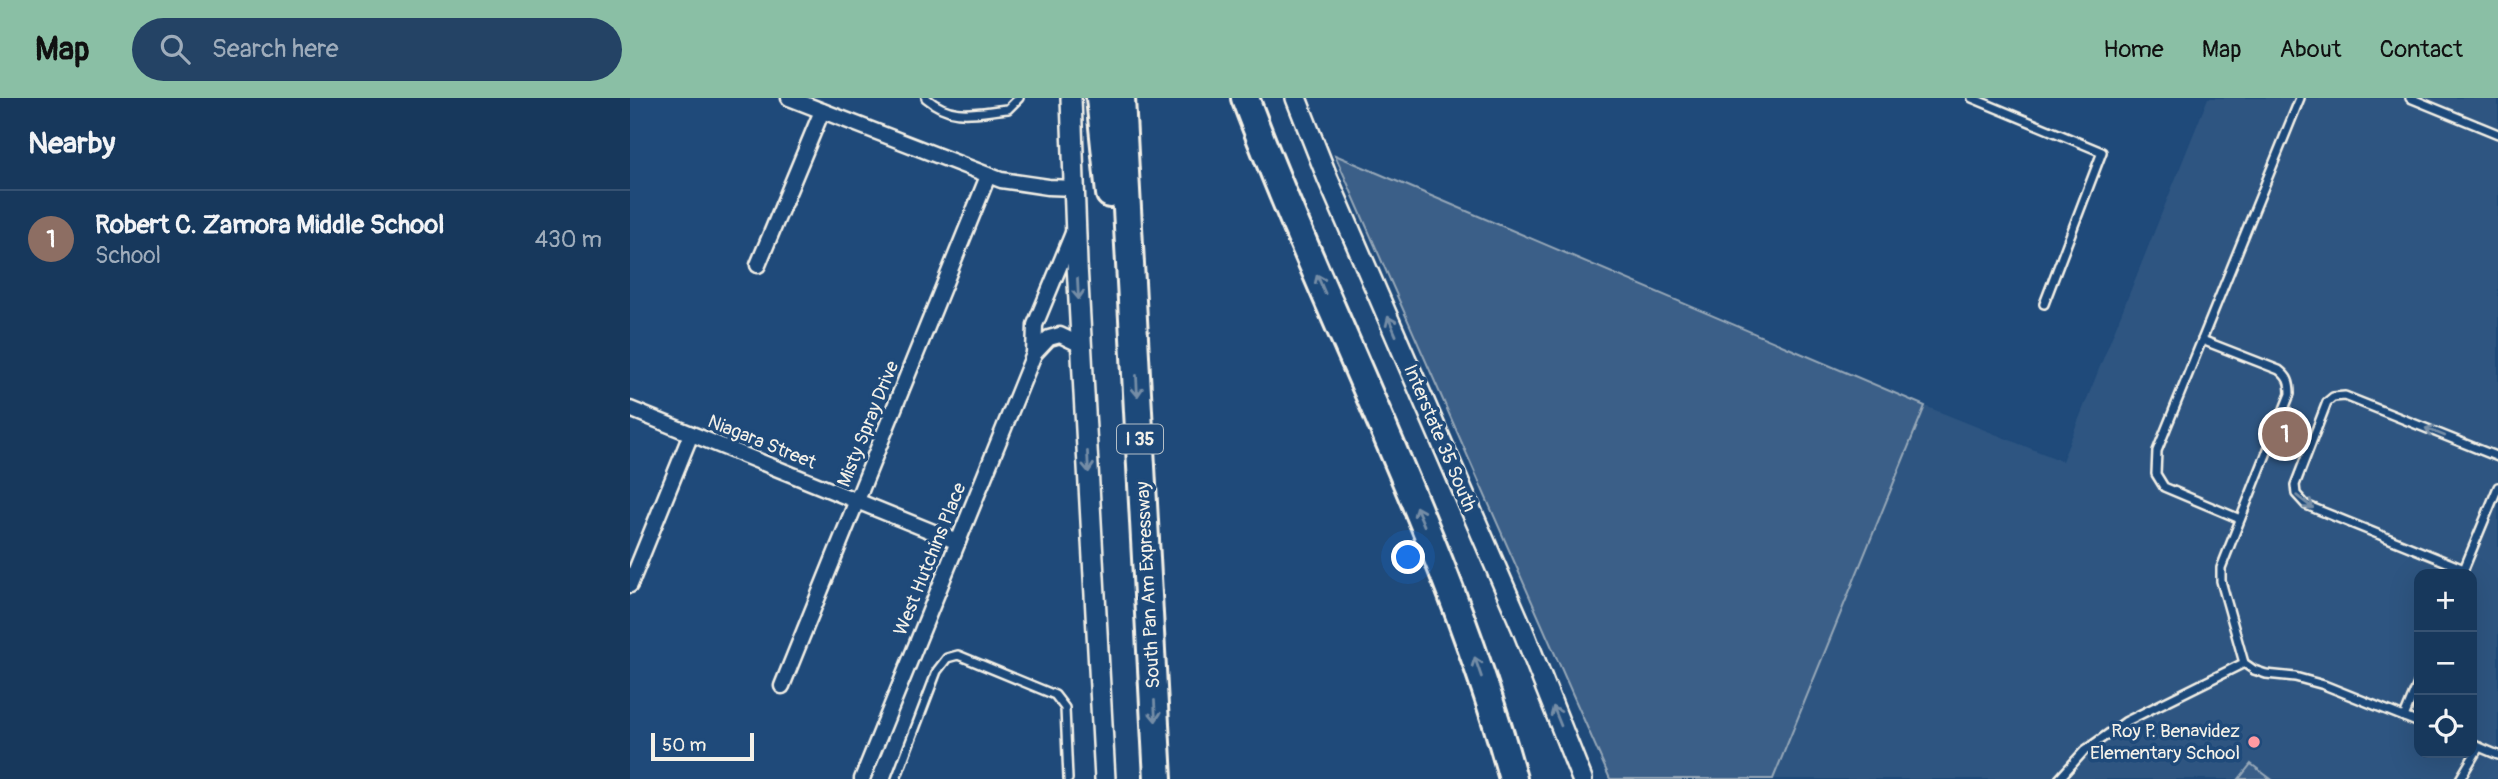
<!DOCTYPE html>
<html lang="en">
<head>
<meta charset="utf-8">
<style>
	:root { --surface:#17385c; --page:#244365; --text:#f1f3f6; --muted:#9eacbb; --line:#365272; --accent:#8abfa5 }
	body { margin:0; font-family:Pangolin,sans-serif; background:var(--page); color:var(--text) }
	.controls { position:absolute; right:21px; bottom:21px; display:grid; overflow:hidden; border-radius:14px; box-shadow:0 7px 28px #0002 }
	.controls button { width:63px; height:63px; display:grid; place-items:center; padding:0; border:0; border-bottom:2px solid var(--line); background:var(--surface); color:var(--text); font:35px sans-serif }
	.scale { position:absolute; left:21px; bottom:18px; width:103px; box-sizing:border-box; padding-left:7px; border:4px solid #f4f1e8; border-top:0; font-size:19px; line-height:24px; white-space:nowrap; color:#f4f1e8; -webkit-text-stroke:5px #1f4a7a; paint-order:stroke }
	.you { position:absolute; left:779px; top:460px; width:24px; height:24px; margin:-18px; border:5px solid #fff; border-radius:50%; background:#1a73e8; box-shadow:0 0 0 10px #1a73e833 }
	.badge { display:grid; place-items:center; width:46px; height:46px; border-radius:50%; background:var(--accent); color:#fff; font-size:23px; font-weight:700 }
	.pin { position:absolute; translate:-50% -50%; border:4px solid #fff; box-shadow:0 2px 7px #0006 }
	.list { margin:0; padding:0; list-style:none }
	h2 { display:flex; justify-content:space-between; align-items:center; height:91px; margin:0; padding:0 28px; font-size:30px }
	h2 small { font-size:23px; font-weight:400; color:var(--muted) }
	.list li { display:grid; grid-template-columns:46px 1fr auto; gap:21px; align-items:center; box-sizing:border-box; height:98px; padding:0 28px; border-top:2px solid var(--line) }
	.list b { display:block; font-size:26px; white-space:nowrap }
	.list p { margin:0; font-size:23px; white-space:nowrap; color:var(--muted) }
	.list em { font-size:23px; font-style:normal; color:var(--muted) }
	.icon { flex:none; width:38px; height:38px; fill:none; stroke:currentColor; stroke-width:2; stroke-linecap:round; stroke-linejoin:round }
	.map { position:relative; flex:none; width:1868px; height:681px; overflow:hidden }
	header { display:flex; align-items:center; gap:42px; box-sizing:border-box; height:98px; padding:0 35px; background:var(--accent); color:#111 }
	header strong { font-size:33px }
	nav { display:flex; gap:38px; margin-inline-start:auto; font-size:24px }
	.search { width:490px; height:63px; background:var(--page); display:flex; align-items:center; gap:18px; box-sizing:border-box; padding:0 24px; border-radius:38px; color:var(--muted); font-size:26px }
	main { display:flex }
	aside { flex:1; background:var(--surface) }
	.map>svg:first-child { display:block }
	.built { fill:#2d5581; fill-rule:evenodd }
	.green { fill:#3a5f88; stroke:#97a8b8; stroke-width:2 }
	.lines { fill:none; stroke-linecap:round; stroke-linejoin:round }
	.service-casing { stroke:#f4f1e8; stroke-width:12 }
	.minor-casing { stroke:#f4f1e8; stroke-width:19 }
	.secondary-casing { stroke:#f4f1e8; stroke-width:24 }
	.motorway-casing { stroke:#f4f1e8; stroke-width:32 }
	.service { stroke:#1f4a7a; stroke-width:7 }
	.minor { stroke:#1f4a7a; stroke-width:14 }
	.secondary { stroke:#1f4a7a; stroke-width:19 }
	.motorway { stroke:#1f4a7a; stroke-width:26 }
	.oneway { stroke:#748da6 }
	.poi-dot { fill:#ff9aa2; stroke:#1f4a7a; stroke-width:2.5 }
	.labels { text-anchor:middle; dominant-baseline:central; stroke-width:7; stroke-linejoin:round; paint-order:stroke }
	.shield { fill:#1f4a7a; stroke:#b4bfc7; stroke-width:2 }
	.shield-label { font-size:18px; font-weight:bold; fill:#f4f1e8 }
	.street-label { font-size:19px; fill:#f4f1e8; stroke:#1f4a7a }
	.poi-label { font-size:19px; fill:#f4f1e8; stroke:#1f4a7a; text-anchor:end }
</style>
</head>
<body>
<header>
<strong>Map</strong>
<div class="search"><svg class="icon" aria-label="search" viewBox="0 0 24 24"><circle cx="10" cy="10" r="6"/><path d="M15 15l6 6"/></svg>Search here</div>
<nav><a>Home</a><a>Map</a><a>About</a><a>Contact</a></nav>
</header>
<main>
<aside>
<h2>Nearby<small></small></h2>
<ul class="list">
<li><span class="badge" style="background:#8d6e63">1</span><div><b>Robert C. Zamora Middle School</b><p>School</p></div><em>430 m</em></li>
</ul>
</aside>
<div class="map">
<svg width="1868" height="681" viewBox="0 0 1868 681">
	<rect width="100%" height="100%" fill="#1f4a7a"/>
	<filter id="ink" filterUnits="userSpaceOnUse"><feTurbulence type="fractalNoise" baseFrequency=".0143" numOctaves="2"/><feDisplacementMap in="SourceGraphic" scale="14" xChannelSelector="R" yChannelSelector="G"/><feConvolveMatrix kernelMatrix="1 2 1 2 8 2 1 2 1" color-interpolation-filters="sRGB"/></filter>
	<g filter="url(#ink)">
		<path class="built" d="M 1578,0 L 1868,0 L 1868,681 L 1143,681 L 1295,308 L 1432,363 ZM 1789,476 L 1842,476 L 1842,655 L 1789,655 Z"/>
		<g class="green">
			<polygon points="705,57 1295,308 1143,681 980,681"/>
			<polygon points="1621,666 1641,681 1609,681"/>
		</g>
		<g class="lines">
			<g class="service-casing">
				<g id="service">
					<path d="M 296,0 C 323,23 346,14 378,11 L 389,0"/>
					<polyline points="1342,0 1472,54 1414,206"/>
					<polyline points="1780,0 1868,36"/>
					<path d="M 1572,242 L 1649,272 C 1658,279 1660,284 1660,296 L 1591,470 L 1591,483 L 1614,565 L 1624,572 L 1636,576 L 1665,579 L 1694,587 L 1789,625"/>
					<polyline points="1610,421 1534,389 1526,376 1527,353 1670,0"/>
					<polyline points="1834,471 1676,407 1666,396 1665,387 1697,304 1703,299 1715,298 1868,359"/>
					<polyline points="1832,476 1868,389"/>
					<polyline points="1774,619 1789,583"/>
					<polyline points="1842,646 1868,657"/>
					<polyline points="266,681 307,573 317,560 328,557 425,597 435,610 438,681"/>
					<polyline points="1429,681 1454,653 1495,624 1614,565"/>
					<polyline points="1830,681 1849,649"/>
				</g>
			</g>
			<g class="minor-casing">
				<g id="minor">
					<polyline points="159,0 371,82 418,89 445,90"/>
					<polyline points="128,167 192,13"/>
					<polyline points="404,256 419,240 430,237 451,247"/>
					<polyline points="0,311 328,444"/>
					<polyline points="0,487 61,336"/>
					<polyline points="152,588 358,78"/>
					<polyline points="232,681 404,256 405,227 443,135"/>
				</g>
			</g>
			<g class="secondary-casing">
				<g id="secondary">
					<polyline points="441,0 447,166 475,681"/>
					<polyline points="666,0 698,81 892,530 952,681"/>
				</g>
			</g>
			<g class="motorway-casing">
				<g id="motorway">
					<polyline points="470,0 480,96"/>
					<polyline points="491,0 528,681"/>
					<path d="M 615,0 C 701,228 818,445 883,681"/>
				</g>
			</g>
			<use href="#service" class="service"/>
			<use href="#minor" class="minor"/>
			<use href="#secondary" class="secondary"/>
			<use href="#motorway" class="motorway"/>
		</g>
		<defs><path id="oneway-shaft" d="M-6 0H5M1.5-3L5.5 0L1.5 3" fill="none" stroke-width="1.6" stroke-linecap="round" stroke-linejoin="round" transform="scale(1.75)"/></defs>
		<g class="oneway">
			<use href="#oneway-shaft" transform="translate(691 186) rotate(-113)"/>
			<use href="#oneway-shaft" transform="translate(448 191) rotate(87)"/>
			<use href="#oneway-shaft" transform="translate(762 228) rotate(-113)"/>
			<use href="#oneway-shaft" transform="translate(507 288) rotate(87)"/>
			<use href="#oneway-shaft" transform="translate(1805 334) rotate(-158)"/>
			<use href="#oneway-shaft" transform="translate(458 364) rotate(87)"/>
			<use href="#oneway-shaft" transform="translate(1675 404) rotate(37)"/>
			<use href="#oneway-shaft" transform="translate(790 418) rotate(-113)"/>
			<use href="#oneway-shaft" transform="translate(848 569) rotate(-109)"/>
			<use href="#oneway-shaft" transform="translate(525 613) rotate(87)"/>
			<use href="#oneway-shaft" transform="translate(927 618) rotate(-112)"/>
		</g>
	</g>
	<circle class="poi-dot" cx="1624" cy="644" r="7"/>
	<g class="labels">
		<rect class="shield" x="487" y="326.5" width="46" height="29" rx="5"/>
		<g class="shield-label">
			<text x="510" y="341">I 35</text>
		</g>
		<g class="street-label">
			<text transform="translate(238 326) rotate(-68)">Misty Spray Drive</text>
			<text transform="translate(810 340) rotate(67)">Interstate 35 South</text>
			<text transform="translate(132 344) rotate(22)">Niagara Street</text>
			<text transform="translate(300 461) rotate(-68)">West Hutchins Place</text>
			<text transform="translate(518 487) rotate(-93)">South Pan Am Expressway</text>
		</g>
		<g class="poi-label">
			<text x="1610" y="633">Roy P. Benavidez<tspan x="1610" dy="22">Elementary School</tspan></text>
		</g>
	</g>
</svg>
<div class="controls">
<button>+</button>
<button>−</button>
<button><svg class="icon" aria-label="locate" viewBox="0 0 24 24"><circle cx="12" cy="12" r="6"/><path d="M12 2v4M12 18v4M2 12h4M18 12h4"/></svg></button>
</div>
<div class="scale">50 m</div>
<div class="you"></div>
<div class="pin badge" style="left:1655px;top:336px;background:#8d6e63">1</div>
</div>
</main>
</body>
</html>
